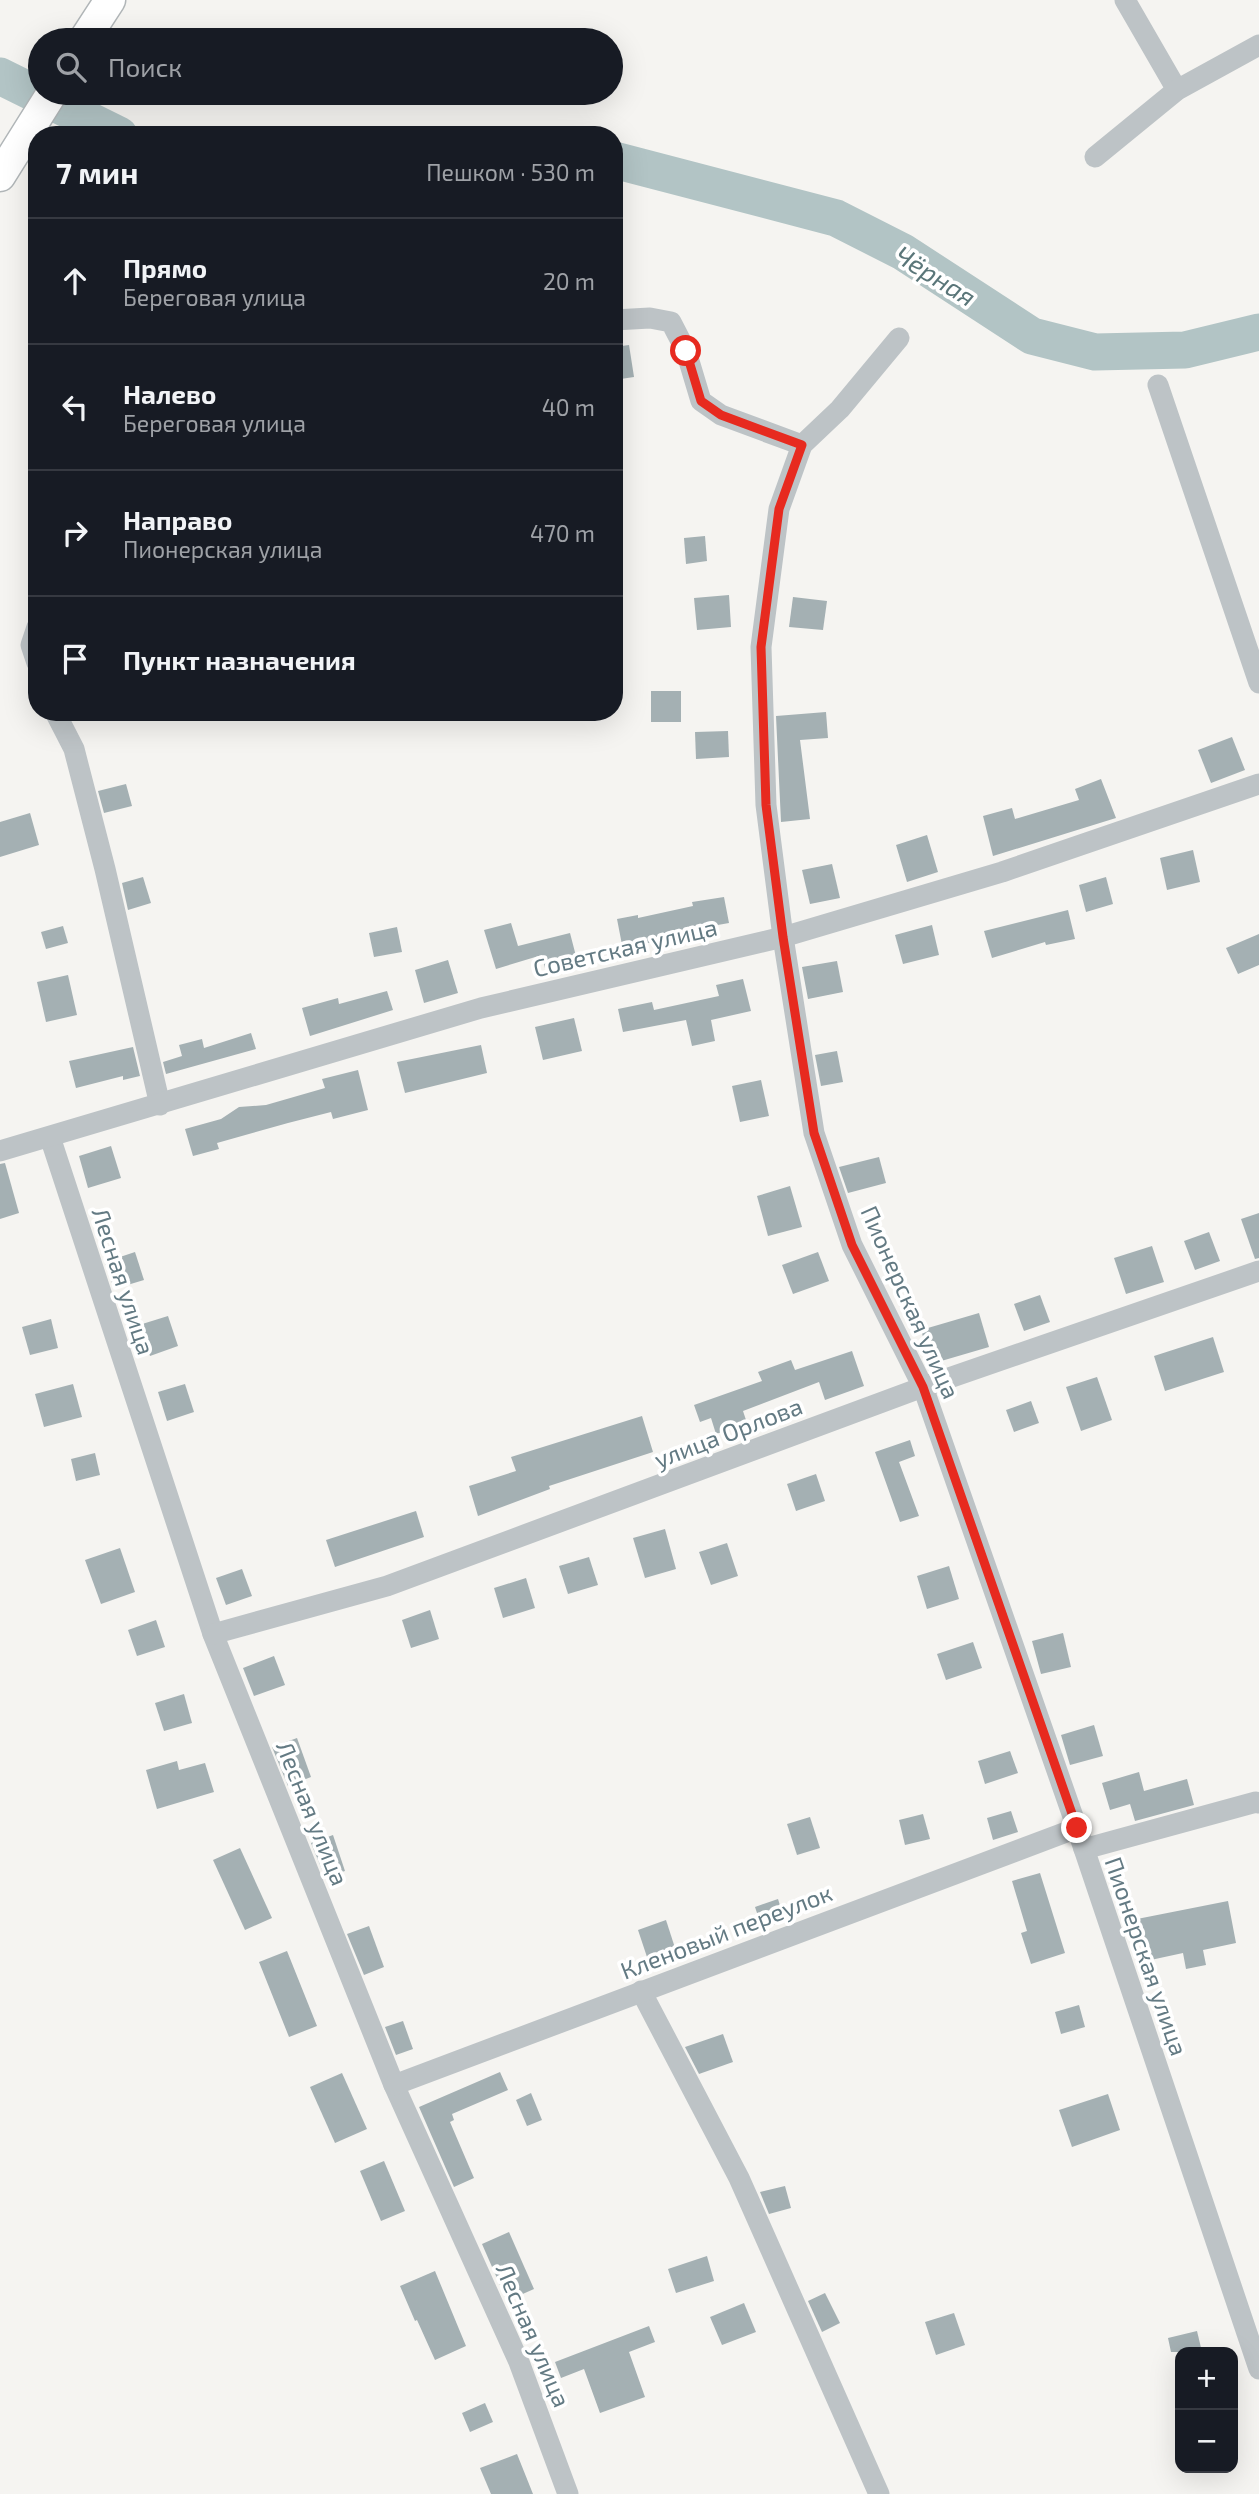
<!DOCTYPE html>
<html lang="ru">
<head>
<meta charset="utf-8">
<style>
	:root { --surface:#171b24; --page:#242831; --text:#f1f3f6; --muted:#9ea1a6; --line:#363941 }
	body { margin:0; font-family:"Exo 2",sans-serif; background:var(--page); color:var(--text) }
	.controls { position:absolute; right:21px; bottom:21px; display:grid; overflow:hidden; border-radius:14px; box-shadow:0 7px 28px #0002 }
	.controls button { width:63px; height:63px; display:grid; place-items:center; padding:0; border:0; border-bottom:2px solid var(--line); background:var(--surface); color:var(--text); font:35px sans-serif }
	.stop { position:absolute; width:21px; height:21px; margin:-16px; border:5px solid #e72a1f; border-radius:50%; background:#fff }
	.stop.end { background:#e72a1f; border-color:#fff; box-shadow:0 2px 7px #0008 }
	.list { margin:0; padding:0; list-style:none }
	h2 { display:flex; justify-content:space-between; align-items:center; height:91px; margin:0; padding:0 28px; font-size:30px }
	h2 small { font-size:23px; font-weight:400; color:var(--muted) }
	.list li { display:grid; grid-template-columns:46px 1fr auto; gap:21px; align-items:center; box-sizing:border-box; height:126px; padding:0 28px; border-top:2px solid var(--line) }
	.list b { display:block; font-size:26px; white-space:nowrap }
	.list p { margin:0; font-size:23px; white-space:nowrap; color:var(--muted) }
	.list em { font-size:23px; font-style:normal; color:var(--muted) }
	.icon { flex:none; width:38px; height:38px; fill:none; stroke:currentColor; stroke-width:2; stroke-linecap:round; stroke-linejoin:round }
	.map { position:relative; flex:none; width:1259px; height:2494px; overflow:hidden }
	.search { position:absolute; background:var(--surface); box-shadow:0 7px 28px #0002; left:28px; top:28px; width:595px; height:77px; display:flex; align-items:center; gap:18px; box-sizing:border-box; padding:0 24px; border-radius:38px; color:var(--muted); font-size:26px }
	.panel { position:absolute; background:var(--surface); box-shadow:0 7px 28px #0002; left:28px; top:126px; width:595px; height:595px; border-radius:28px }
	.map>svg:first-child { display:block }
	.lines { fill:none; stroke-linecap:round; stroke-linejoin:round }
	.river { stroke:#b2c4c5; stroke-width:37 }
	.building { fill:#a4b0b3 }
	.highway-casing { stroke:#b1b6b8; stroke-width:33 }
	.minor { stroke:#bdc3c6; stroke-width:21 }
	.highway { stroke:#fff; stroke-width:30 }
	.route { stroke:#e72a1f; stroke-width:9 }
	.labels { text-anchor:middle; dominant-baseline:central; stroke-width:7; stroke-linejoin:round; paint-order:stroke }
	.street-label { font-size:24px; fill:#637a83; stroke:#fff }
	.water-label { font-size:26px; font-style:italic; fill:#5a7679; stroke:#fff }
</style>
</head>
<body>
<div class="map">
<svg width="1259" height="2494" viewBox="0 0 1259 2494">
	<rect width="100%" height="100%" fill="#f5f4f1"/>
	<g class="lines">
		<g class="river">
			<polyline points="0,76 119,135"/>
			<polyline points="614,160 836,218 903,252 1032,336 1095,352 1185,350 1259,332"/>
		</g>
	</g>
	<g class="building">
		<polygon points="629,345 634,377 614,380 614,347"/>
		<polygon points="705,536 707,561 686,564 684,538"/>
		<polygon points="729,595 731,627 697,630 694,598"/>
		<polygon points="793,597 827,601 823,630 789,627"/>
		<rect x="651" y="691" width="30" height="31"/>
		<polygon points="826,712 828,738 800,740 810,819 781,822 776,716"/>
		<polygon points="728,731 729,757 696,759 695,732"/>
		<polygon points="1232,737 1245,770 1211,783 1198,750"/>
		<polygon points="1101,779 1116,818 993,856 983,816 1012,808 1015,819 1079,800 1075,789"/>
		<polygon points="126,784 132,806 104,813 98,791"/>
		<polygon points="30,813 39,845 0,857 0,822"/>
		<polygon points="927,835 938,872 907,882 896,845"/>
		<polygon points="1193,850 1200,882 1167,890 1160,858"/>
		<polygon points="832,864 840,898 810,904 802,870"/>
		<polygon points="143,877 151,903 128,910 122,883"/>
		<polygon points="1106,877 1113,904 1086,912 1079,885"/>
		<polygon points="724,897 729,923 673,933 673,936 623,950 617,919 638,915 638,918 693,906 692,902"/>
		<polygon points="1068,910 1075,939 1046,945 1045,942 992,958 984,931"/>
		<polygon points="511,923 518,946 570,933 577,960 545,968 542,955 496,969 484,930"/>
		<polygon points="932,925 939,955 903,964 895,935"/>
		<polygon points="63,926 68,943 46,949 41,932"/>
		<polygon points="397,927 402,952 374,957 369,933"/>
		<polygon points="1259,934 1259,965 1238,974 1226,948"/>
		<polygon points="448,960 458,993 424,1003 415,970"/>
		<polygon points="837,961 843,992 808,999 802,967"/>
		<polygon points="68,975 77,1015 46,1022 37,982"/>
		<polygon points="743,979 751,1011 711,1020 715,1041 692,1046 686,1020 623,1032 618,1009 652,1002 654,1010 719,996 716,985"/>
		<polygon points="387,991 393,1010 310,1036 302,1008 338,998 339,1004"/>
		<polygon points="574,1018 582,1051 543,1060 535,1027"/>
		<polygon points="251,1033 256,1049 166,1074 163,1062 182,1056 179,1045 202,1039 204,1048"/>
		<polygon points="481,1045 487,1073 405,1093 397,1062"/>
		<polygon points="133,1047 140,1076 123,1080 123,1076 76,1088 69,1061"/>
		<polygon points="837,1051 843,1082 821,1086 815,1055"/>
		<polygon points="358,1070 368,1110 333,1119 331,1112 288,1123 217,1143 219,1149 193,1156 185,1129 221,1119 239,1107 266,1105 325,1088 322,1079"/>
		<polygon points="761,1080 769,1116 740,1122 732,1086"/>
		<polygon points="111,1146 121,1178 88,1188 79,1156"/>
		<polygon points="879,1157 886,1183 848,1193 839,1167"/>
		<polygon points="5,1163 19,1213 0,1219 0,1164"/>
		<polygon points="790,1186 802,1227 768,1236 757,1196"/>
		<polygon points="1259,1213 1259,1258 1255,1259 1241,1219"/>
		<polygon points="1209,1232 1220,1261 1195,1270 1184,1241"/>
		<polygon points="1152,1246 1164,1282 1126,1294 1114,1258"/>
		<polygon points="135,1252 144,1280 114,1289 105,1262"/>
		<polygon points="818,1252 829,1281 793,1294 782,1265"/>
		<polygon points="1040,1295 1050,1322 1024,1331 1014,1304"/>
		<polygon points="979,1313 989,1347 931,1364 921,1330"/>
		<polygon points="168,1316 178,1346 150,1356 139,1325"/>
		<polygon points="51,1319 58,1348 30,1355 22,1327"/>
		<polygon points="1213,1337 1224,1372 1165,1391 1154,1356"/>
		<polygon points="852,1351 864,1386 825,1400 819,1382 743,1411 747,1423 716,1434 711,1418 700,1422 694,1405 762,1381 758,1372 791,1360 795,1370"/>
		<polygon points="1097,1377 1112,1420 1081,1431 1066,1387"/>
		<polygon points="73,1384 82,1417 44,1427 35,1394"/>
		<polygon points="185,1384 194,1412 167,1421 158,1392"/>
		<polygon points="1031,1401 1039,1423 1014,1432 1006,1410"/>
		<polygon points="642,1416 653,1452 549,1486 550,1489 478,1516 469,1486 516,1471 511,1457"/>
		<polygon points="910,1440 915,1456 899,1462 919,1516 900,1522 875,1452"/>
		<polygon points="95,1453 100,1475 76,1481 71,1459"/>
		<polygon points="816,1474 825,1501 796,1511 787,1484"/>
		<polygon points="416,1511 424,1537 335,1567 326,1540"/>
		<polygon points="665,1529 676,1569 645,1578 633,1538"/>
		<polygon points="727,1543 738,1576 711,1585 699,1552"/>
		<polygon points="120,1548 135,1592 101,1604 85,1560"/>
		<polygon points="589,1557 598,1585 568,1594 559,1566"/>
		<polygon points="949,1566 959,1599 927,1609 917,1576"/>
		<polygon points="242,1569 252,1596 226,1605 216,1578"/>
		<polygon points="526,1578 535,1608 503,1618 494,1588"/>
		<polygon points="430,1610 439,1639 411,1648 402,1620"/>
		<polygon points="156,1620 165,1647 137,1656 128,1630"/>
		<polygon points="1063,1633 1071,1667 1041,1674 1032,1641"/>
		<polygon points="973,1642 982,1668 946,1680 937,1654"/>
		<polygon points="274,1656 285,1685 254,1696 243,1668"/>
		<polygon points="184,1694 192,1723 164,1731 155,1703"/>
		<polygon points="1094,1725 1103,1756 1070,1765 1061,1735"/>
		<polygon points="297,1738 311,1777 288,1786 272,1747"/>
		<polygon points="1010,1751 1018,1773 985,1784 978,1761"/>
		<polygon points="177,1761 179,1770 205,1763 214,1792 157,1809 146,1770"/>
		<polygon points="1139,1772 1144,1791 1187,1779 1194,1805 1135,1821 1130,1804 1110,1810 1102,1783"/>
		<polygon points="1011,1811 1018,1832 993,1840 987,1818"/>
		<polygon points="923,1814 930,1839 905,1845 899,1820"/>
		<polygon points="810,1817 820,1848 797,1855 787,1824"/>
		<polygon points="333,1835 345,1871 325,1877 311,1843"/>
		<polygon points="240,1848 272,1918 245,1930 213,1860"/>
		<polygon points="1040,1873 1065,1953 1031,1964 1021,1933 1027,1931 1012,1881"/>
		<polygon points="778,1899 785,1921 762,1928 755,1907"/>
		<polygon points="1228,1901 1236,1943 1203,1950 1206,1965 1186,1969 1183,1953 1146,1961 1137,1919"/>
		<polygon points="666,1920 676,1951 648,1960 638,1930"/>
		<polygon points="369,1926 384,1967 364,1975 347,1934"/>
		<polygon points="287,1951 317,2026 289,2037 259,1962"/>
		<polygon points="1079,2005 1085,2027 1061,2034 1055,2012"/>
		<polygon points="403,2021 413,2049 396,2055 385,2027"/>
		<polygon points="723,2034 733,2062 699,2074 685,2047"/>
		<polygon points="500,2072 508,2090 452,2114 454,2120 450,2122 474,2178 454,2187 419,2107"/>
		<polygon points="342,2073 367,2129 335,2143 310,2087"/>
		<polygon points="531,2093 542,2120 527,2126 516,2100"/>
		<polygon points="1108,2094 1120,2130 1072,2147 1059,2110"/>
		<polygon points="384,2161 405,2211 381,2221 360,2171"/>
		<polygon points="785,2186 791,2208 769,2214 760,2192"/>
		<polygon points="509,2232 534,2289 507,2301 482,2244"/>
		<polygon points="707,2256 714,2281 676,2293 668,2269"/>
		<polygon points="435,2271 466,2346 435,2360 417,2320 415,2321 400,2286"/>
		<polygon points="825,2293 840,2323 822,2332 808,2301"/>
		<polygon points="744,2303 756,2332 722,2345 710,2317"/>
		<polygon points="954,2313 965,2345 936,2355 925,2322"/>
		<polygon points="649,2326 655,2342 629,2352 645,2397 600,2413 584,2369 561,2378 555,2362"/>
		<polygon points="1197,2331 1202,2352 1171,2352 1168,2338"/>
		<polygon points="485,2403 493,2422 470,2432 462,2413"/>
		<polygon points="517,2454 533,2494 491,2494 480,2468"/>
	</g>
	<g class="lines">
		<g class="highway-casing">
			<g id="highway">
				<polyline points="84,40 110,0"/>
				<polyline points="0,176 52,93"/>
			</g>
		</g>
		<g class="minor">
			<polyline points="1125,0 1177,90"/>
			<polyline points="1095,157 1177,90 1259,45"/>
			<polyline points="614,320 650,318 671,322 686,351 701,401 721,415 802,445"/>
			<polyline points="899,338 840,409 802,445 779,509 761,647 766,805 783,937 814,1133 852,1245 923,1387 1077,1828 1259,2369"/>
			<polyline points="1158,385 1259,683"/>
			<polyline points="37,627 31,645 37,663"/>
			<polyline points="55,712 74,749 105,869 160,1105"/>
			<polyline points="50,1137 213,1634 394,2085 519,2362 568,2494"/>
			<polyline points="0,1151 481,1008 783,937 1002,872 1259,784"/>
			<polyline points="213,1634 387,1586 923,1387 1259,1271"/>
			<polyline points="1084,1849 1256,1802 1259,1803"/>
			<polyline points="641,1991 739,2178 879,2494"/>
			<polyline points="394,2085 1077,1828"/>
		</g>
		<use href="#highway" class="highway"/>
	</g>
	<g class="lines">
		<polyline class="route" points="686,351 701,401 721,415 802,445 779,509 761,647 766,805 783,937 814,1133 852,1245 923,1387 1077,1828"/>
	</g>
	<g class="labels">
		<g class="street-label">
			<text transform="translate(625 947) rotate(-13)">Советская улица</text>
			<text transform="translate(124 1281) rotate(72)">Лесная улица</text>
			<text transform="translate(911 1302) rotate(66)">Пионерская улица</text>
			<text transform="translate(728 1432) rotate(-21)">улица Орлова</text>
			<text transform="translate(313 1813) rotate(68)">Лесная улица</text>
			<text transform="translate(726 1931) rotate(-21)">Кленовый переулок</text>
			<text transform="translate(1147 1956) rotate(71)">Пионерская улица</text>
			<text transform="translate(534 2335) rotate(67)">Лесная улица</text>
		</g>
		<g class="water-label">
			<text transform="translate(936 275) rotate(32)">Чёрная</text>
		</g>
	</g>
</svg>
<div class="controls">
<button>+</button>
<button>−</button>
</div>
<div class="stop" style="left:686px;top:351px"></div>
<div class="stop end" style="left:1077px;top:1828px"></div>
<div class="search"><svg class="icon" aria-label="search" viewBox="0 0 24 24"><circle cx="10" cy="10" r="6"/><path d="M15 15l6 6"/></svg>Поиск</div>
<section class="panel">
<h2>7 мин<small>Пешком · 530 m</small></h2>
<ul class="list">
<li><svg class="icon" aria-label="ahead" viewBox="0 0 24 24"><path d="M12 20V5M6 11l6-6 6 6"/></svg><div><b>Прямо</b><p>Береговая улица</p></div><em>20 m</em></li>
<li><svg class="icon" aria-label="left" viewBox="0 0 24 24"><path d="M17 20v-9H6M10 6l-5 5 5 5"/></svg><div><b>Налево</b><p>Береговая улица</p></div><em>40 m</em></li>
<li><svg class="icon" aria-label="right" viewBox="0 0 24 24"><path d="M7 20v-9h11M14 6l5 5-5 5"/></svg><div><b>Направо</b><p>Пионерская улица</p></div><em>470 m</em></li>
<li><svg class="icon" aria-label="arrive" viewBox="0 0 24 24"><path d="M6 21V4h12l-3 4 3 4H6"/></svg><div><b>Пункт назначения</b></div></li>
</ul>
</section>
</div>
</body>
</html>
